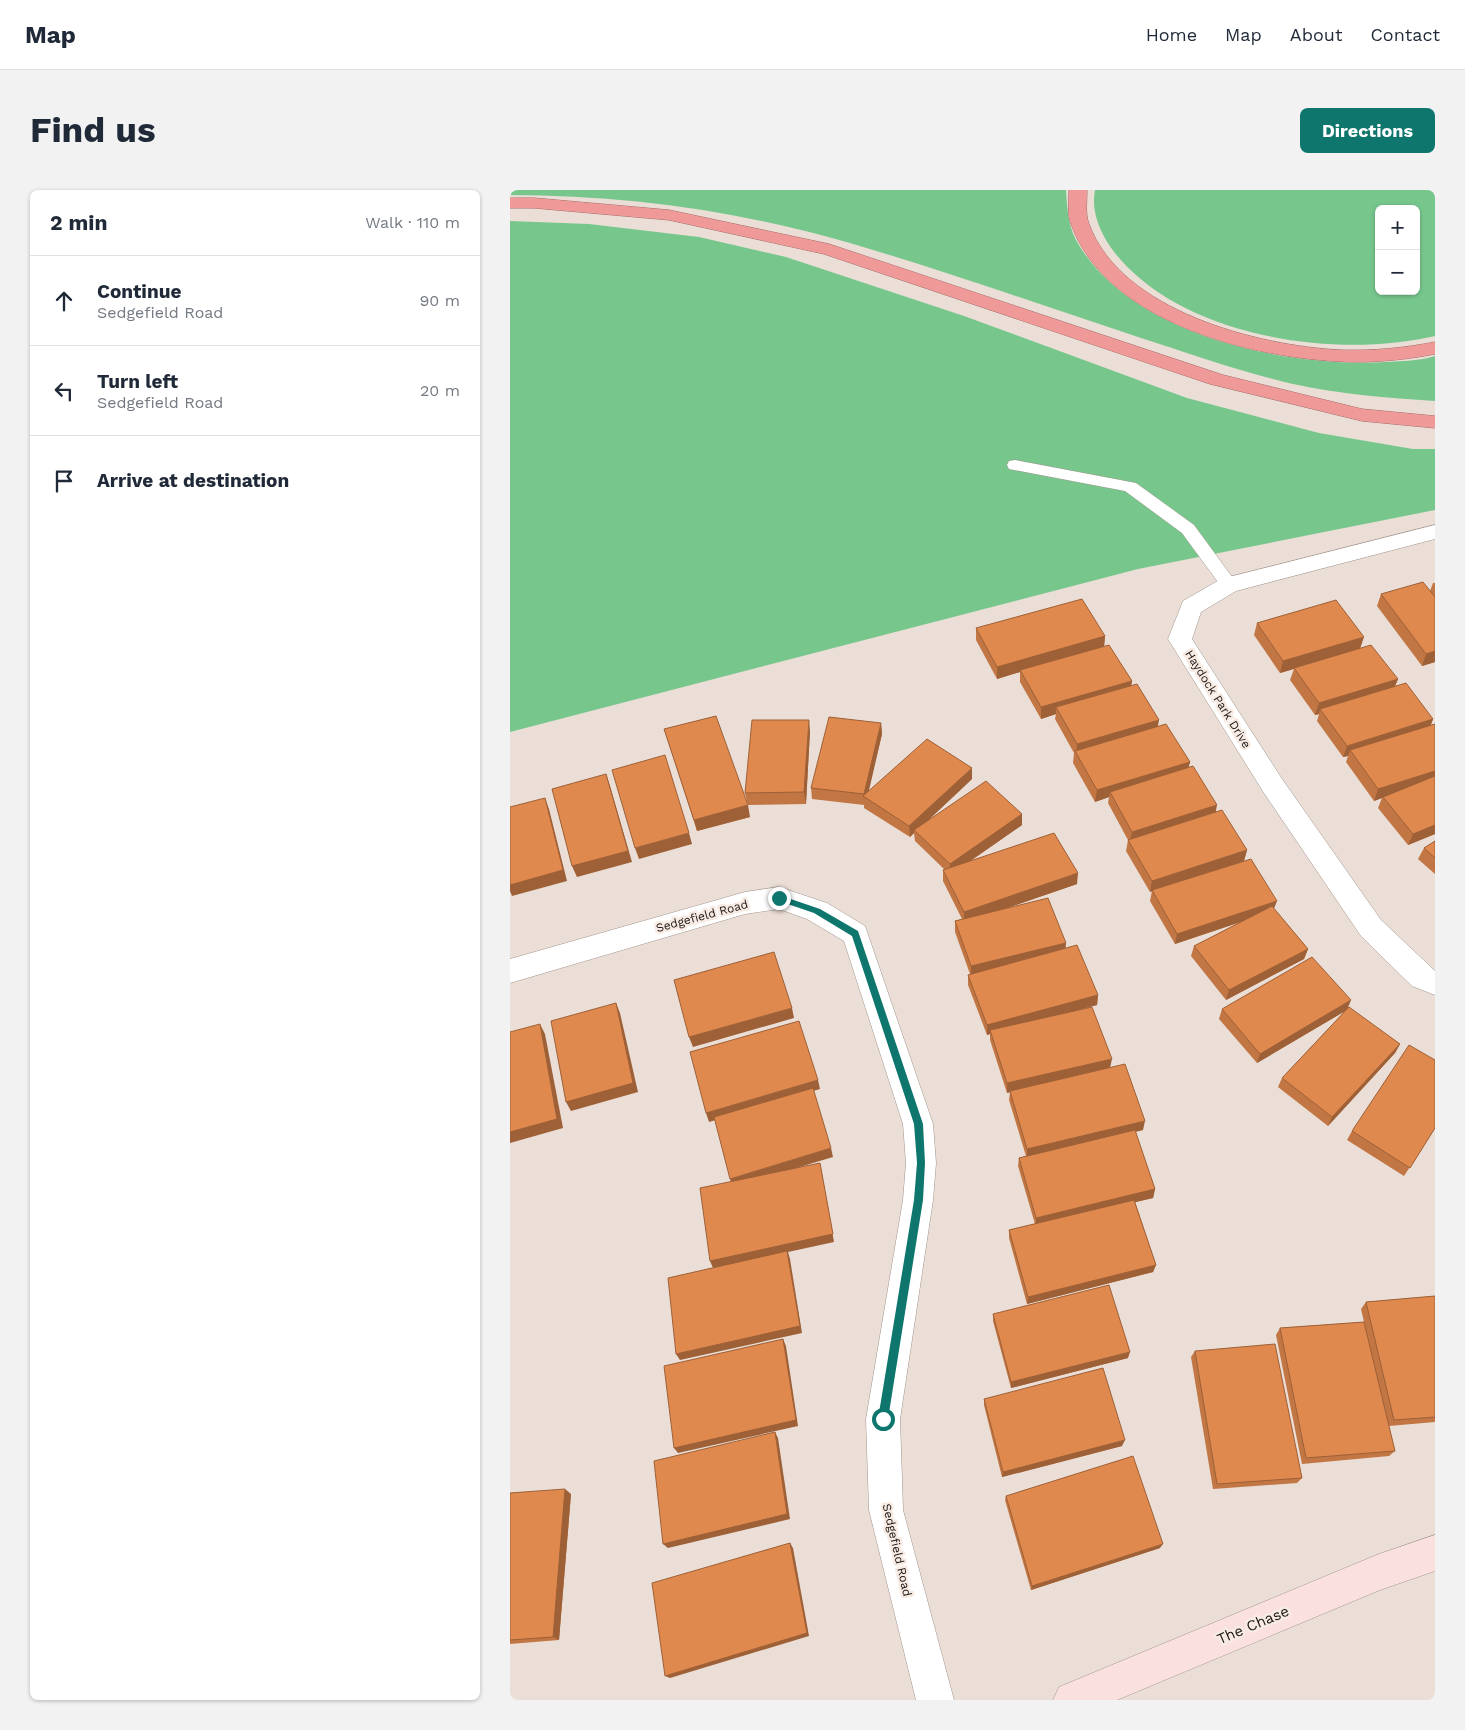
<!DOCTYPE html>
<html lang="en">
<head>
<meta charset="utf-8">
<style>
	:root { --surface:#fff; --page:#f2f2f3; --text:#1f2937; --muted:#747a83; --line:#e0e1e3; --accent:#0f766e }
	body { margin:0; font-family:"Work Sans",sans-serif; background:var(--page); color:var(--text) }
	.controls { position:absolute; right:15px; top:15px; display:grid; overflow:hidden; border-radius:8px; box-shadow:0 1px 4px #0004 }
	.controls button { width:45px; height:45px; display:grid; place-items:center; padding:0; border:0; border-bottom:1px solid var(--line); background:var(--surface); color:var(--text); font:25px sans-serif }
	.stop { position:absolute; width:15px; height:15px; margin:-11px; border:4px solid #0f766e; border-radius:50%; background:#fff }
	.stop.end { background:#0f766e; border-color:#fff; box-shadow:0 1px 5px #0008 }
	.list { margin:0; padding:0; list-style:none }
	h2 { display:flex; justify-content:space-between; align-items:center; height:65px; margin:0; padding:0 20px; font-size:21px }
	h2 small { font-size:16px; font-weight:400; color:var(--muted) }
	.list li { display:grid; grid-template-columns:32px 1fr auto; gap:15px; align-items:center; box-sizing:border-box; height:90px; padding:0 20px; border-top:1px solid var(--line) }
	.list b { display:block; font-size:19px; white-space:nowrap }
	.list p { margin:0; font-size:16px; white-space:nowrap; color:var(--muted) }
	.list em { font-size:16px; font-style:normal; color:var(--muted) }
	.icon { flex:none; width:28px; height:28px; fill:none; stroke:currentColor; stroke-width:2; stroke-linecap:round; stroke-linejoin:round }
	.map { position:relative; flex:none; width:925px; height:1510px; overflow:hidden; border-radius:8px }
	header { display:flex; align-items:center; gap:30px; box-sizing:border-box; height:70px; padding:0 25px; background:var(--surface); border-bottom:1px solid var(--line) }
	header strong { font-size:24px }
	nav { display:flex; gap:28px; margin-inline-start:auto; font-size:18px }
	.intro { display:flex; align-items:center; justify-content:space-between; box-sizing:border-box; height:120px; padding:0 30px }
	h1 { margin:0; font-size:35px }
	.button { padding:12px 22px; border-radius:8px; background:var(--accent); color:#fff; font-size:18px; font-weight:700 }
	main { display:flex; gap:30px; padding:0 30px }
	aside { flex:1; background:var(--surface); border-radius:8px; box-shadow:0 1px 4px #0004 }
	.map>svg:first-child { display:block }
	.green { fill:#77c78d; fill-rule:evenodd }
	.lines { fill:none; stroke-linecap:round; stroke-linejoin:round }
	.lane-casing { stroke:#a1958e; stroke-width:1 }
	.street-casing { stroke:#a1958e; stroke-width:1 }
	.secondary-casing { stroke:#a1958e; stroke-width:1 }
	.highway-casing { stroke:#a56c6a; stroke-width:1 }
	.lane { fill:#fff; fill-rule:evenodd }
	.street { fill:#fff; fill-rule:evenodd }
	.secondary { fill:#fae1e0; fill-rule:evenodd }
	.highway { fill:#ef9a98; fill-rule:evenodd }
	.wall { fill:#c17644 }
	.shaded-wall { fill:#9d6037 }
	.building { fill:#e0894f; stroke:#9d6037 }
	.route { fill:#0f766e }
	.labels { text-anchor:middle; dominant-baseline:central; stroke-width:5; stroke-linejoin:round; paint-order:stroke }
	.street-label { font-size:12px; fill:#1c1714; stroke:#f8ebe3 }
	.near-street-label { font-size:15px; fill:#1c1714; stroke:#f8ebe3 }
</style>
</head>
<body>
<header>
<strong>Map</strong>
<nav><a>Home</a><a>Map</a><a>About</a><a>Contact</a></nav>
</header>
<div class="intro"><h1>Find us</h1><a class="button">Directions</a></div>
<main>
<aside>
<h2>2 min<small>Walk · 110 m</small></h2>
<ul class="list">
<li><svg class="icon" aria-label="ahead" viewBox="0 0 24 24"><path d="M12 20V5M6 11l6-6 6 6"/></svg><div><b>Continue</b><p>Sedgefield Road</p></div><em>90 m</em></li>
<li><svg class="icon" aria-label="left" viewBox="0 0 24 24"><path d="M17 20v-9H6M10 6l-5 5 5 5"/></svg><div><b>Turn left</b><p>Sedgefield Road</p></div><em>20 m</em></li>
<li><svg class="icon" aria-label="arrive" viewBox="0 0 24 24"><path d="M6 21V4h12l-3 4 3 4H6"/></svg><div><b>Arrive at destination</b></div></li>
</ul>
</aside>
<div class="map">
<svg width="925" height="1510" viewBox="0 0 925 1510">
	<rect width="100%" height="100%" fill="#ebded6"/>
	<g class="green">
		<path d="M 0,0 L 556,0 C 557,16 558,34 565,48 C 616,145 776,178 876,172 C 893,171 909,171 925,166 L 925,211 C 878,208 829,204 783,194 C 731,182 681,164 631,148 C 534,116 438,82 340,53 C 231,21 114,5 0,5 Z"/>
		<path d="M 585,0 L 925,0 L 925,146 C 827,169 679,148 610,69 C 594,51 580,25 585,0 ZM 869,19 L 906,19 L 906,101 L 869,101 Z"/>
		<polygon points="0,31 79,34 189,47 276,67 454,126 677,208 809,243 903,259 925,259 925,320 628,379 0,542"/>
	</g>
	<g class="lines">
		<g class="lane-casing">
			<polygon id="lane" points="505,270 626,293 684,335 728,395 725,399 719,401 713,399 672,343 615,301 499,279 497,275 499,271"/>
		</g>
		<g class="street-casing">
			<g id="street">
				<polygon points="925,335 925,349 726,401 691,422 682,449 772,589 871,730 925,781 925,805 902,796 851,746 754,603 658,449 673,411 711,389"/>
				<polygon points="269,697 317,713 355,736 423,934 426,973 423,1010 390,1229 393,1320 444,1510 406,1510 359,1320 356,1229 393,1010 396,973 393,934 334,751 297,729 269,719 235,724 0,793 0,769 235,702"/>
			</g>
		</g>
		<g class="secondary-casing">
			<polygon id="secondary" points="925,1345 925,1381 870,1400 607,1510 543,1510 549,1497 869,1364"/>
		</g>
		<g class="highway-casing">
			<g id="highway">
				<path d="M 559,0 L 577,0 C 577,11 575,24 579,34 C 611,121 748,156 831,160 C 863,161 894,158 925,152 L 925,164 C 899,169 873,172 846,172 C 751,171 597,135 561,34 C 557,24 559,11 559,0 Z"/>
				<polygon points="0,8 24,8 159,20 319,54 713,185 852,219 925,226 925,238 852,231 700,194 314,64 159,30 24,18 0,18"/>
			</g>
		</g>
		<use href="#lane" class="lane"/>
		<use href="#street" class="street"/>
		<use href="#secondary" class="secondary"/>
		<use href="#highway" class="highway"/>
	</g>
	<g class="wall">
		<polygon points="923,393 925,393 925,472 912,476 867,416 871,404 920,401"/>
		<polygon points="747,433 850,458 888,489 885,496 923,529 921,535 925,534 925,644 898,655 868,618 872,608 864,611 836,572 838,566 833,567 807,531 809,524 805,525 780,490 784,479 770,483 744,445"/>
		<polygon points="466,438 595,446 594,456 622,491 621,495 648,536 680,572 678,578 706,622 737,660 734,671 764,719 798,759 794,769 716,810 681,766 684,756 731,732 665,754 640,711 642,701 640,702 616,661 618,650 598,613 599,607 585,612 563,573 564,563 545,529 546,524 531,529 510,492 510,482 487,489 466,450"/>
		<polygon points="371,533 372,544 358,602 462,589 417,631 512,624 512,635 459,672 567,694 494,719 556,753 555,758 588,805 587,815 566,820 600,878 633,940 625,942 645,999 643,1008 625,1012 646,1075 643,1082 517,1114 499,1048 499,1040 525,1034 508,976 509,968 516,966 499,910 500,902 497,903 480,850 480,844 477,845 458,795 458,785 460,784 445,742 445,731 452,729 433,691 433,680 435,680 405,651 404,643 400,647 354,618 354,615 302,609 301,598"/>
		<polygon points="154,539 240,627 187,641"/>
		<polygon points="300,541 296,614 238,615 235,603"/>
		<polygon points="925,651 925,684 908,669 914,658"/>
		<polygon points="712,819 837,819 890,854 885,863 818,936 768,897 772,888 835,821 747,873 709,829"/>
		<polygon points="925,938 894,986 837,950 842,941"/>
		<polygon points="925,1106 925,1232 879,1236 885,1261 879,1266 792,1274 766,1145 770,1138 854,1132 851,1119 856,1112"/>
		<polygon points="483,1124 618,1168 501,1198 483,1131"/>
		<polygon points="685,1161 792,1288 787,1293 703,1299 681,1167"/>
		<polygon points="474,1209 612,1256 492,1287 474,1215"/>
		<polygon points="0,1303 61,1304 49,1450 0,1454"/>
		<polygon points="496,1306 650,1358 521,1400 495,1310"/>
	</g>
	<g class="shaded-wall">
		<polygon points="595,446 594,458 510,480 510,482 487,489 487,477"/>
		<polygon points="854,447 850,459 770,483 773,471"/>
		<polygon points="925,461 925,472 912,476 916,464"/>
		<polygon points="888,489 883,501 810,519 809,524 805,525 809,513"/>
		<polygon points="622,491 620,503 546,517 546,524 531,529 531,517"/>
		<polygon points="923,529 918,541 840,560 838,566 833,567 837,556"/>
		<polygon points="299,530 300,541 296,614 294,602"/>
		<polygon points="649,530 647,541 566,564 567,554"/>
		<polygon points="371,533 372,544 357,609 354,607 354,604"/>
		<polygon points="680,572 677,583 600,602 599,607 585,612 587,600"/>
		<polygon points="462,578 462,589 406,642 404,640 404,643 400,647 399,636"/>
		<polygon points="925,581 925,591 873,607 872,608 864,611 868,599"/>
		<polygon points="96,584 100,596 122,672 67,687 62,676"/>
		<polygon points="35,608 39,619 57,691 2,706 0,701 0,695"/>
		<polygon points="238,615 240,627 187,641 184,630"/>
		<polygon points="707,615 705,626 620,653 622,642"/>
		<polygon points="512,624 512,635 440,685 440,674"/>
		<polygon points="925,635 925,644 898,655 903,644"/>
		<polygon points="179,643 182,654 129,669 125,658"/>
		<polygon points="737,660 734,671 640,702 642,691"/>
		<polygon points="568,683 567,694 454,733 454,722"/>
		<polygon points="767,711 763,721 665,754 667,744"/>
		<polygon points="556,753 555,763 461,787 461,776"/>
		<polygon points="798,759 794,769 716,810 719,800"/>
		<polygon points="588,805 587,815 481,844 480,840 480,844 477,845 477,835"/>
		<polygon points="841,810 837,820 747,873 750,864"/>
		<polygon points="106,813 110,823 128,902 61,921 56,912"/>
		<polygon points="282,818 284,828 183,857 179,847"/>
		<polygon points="30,834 35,844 53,938 0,953 0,942"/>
		<polygon points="890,854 885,863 818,936 822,927"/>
		<polygon points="602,869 600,878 497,903 497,893"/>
		<polygon points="308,890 310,899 199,932 196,923"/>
		<polygon points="635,931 633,940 517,967 517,959"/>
		<polygon points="321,958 323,967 223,997 220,989"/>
		<polygon points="310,973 324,1052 278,1062 280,1069 292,1143 170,1170 166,1164 203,1078 200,1071"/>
		<polygon points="645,999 643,1008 526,1036 526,1028"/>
		<polygon points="646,1075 643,1082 517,1114 518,1107"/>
		<polygon points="273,1149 276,1156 288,1236 168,1263 164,1258"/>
		<polygon points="620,1162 618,1168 501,1198 501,1192"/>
		<polygon points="265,1242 268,1248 280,1329 158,1358 153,1354"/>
		<polygon points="615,1250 612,1256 492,1287 493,1282"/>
		<polygon points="55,1299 61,1304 49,1450 43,1447"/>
		<polygon points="280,1353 283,1358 299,1446 160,1488 155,1486"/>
		<polygon points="653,1354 650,1358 521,1400 522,1396"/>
	</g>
	<g class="building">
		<polygon points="913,392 925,407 925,461 916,464 871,404"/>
		<polygon points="572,409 595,446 487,477 466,438"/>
		<polygon points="826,410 854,447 773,471 747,433"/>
		<polygon points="599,455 622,491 531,517 510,480"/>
		<polygon points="861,455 888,489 809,513 784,478"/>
		<polygon points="896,493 923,529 837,556 810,519"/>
		<polygon points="627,494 649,530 567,554 546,517"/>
		<polygon points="206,526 238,615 184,630 154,539"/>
		<polygon points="319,527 371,533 354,604 301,598"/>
		<polygon points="242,530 299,530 294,602 235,603"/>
		<polygon points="656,534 680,572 587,600 565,561"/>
		<polygon points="925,534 925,581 868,599 840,560"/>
		<polygon points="417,549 462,578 399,636 353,606"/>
		<polygon points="155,565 179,643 125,658 102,580"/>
		<polygon points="683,576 707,615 622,642 600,602"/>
		<polygon points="96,584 118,661 62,676 42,599"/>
		<polygon points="925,586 925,635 903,644 873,607"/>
		<polygon points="476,591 512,624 440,674 404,640"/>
		<polygon points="35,608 53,680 0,695 0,617"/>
		<polygon points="712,620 737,660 642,691 618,650"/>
		<polygon points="544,643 568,683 454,722 433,680"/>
		<polygon points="925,651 925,668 914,658"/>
		<polygon points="741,669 767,711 667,744 642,700"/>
		<polygon points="538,708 556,753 461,776 445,731"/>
		<polygon points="762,716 798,759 719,800 684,756"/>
		<polygon points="567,755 588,805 477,835 458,785"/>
		<polygon points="264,762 282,818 179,847 164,790"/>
		<polygon points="802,767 841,810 750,864 712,819"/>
		<polygon points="106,813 123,893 56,912 41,831"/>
		<polygon points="582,817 602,869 497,893 480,840"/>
		<polygon points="839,817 890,854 822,927 772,888"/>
		<polygon points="289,831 308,890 196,923 180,862"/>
		<polygon points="30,834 47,929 0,942 0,842"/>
		<polygon points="899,855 925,870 925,938 900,978 842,941"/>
		<polygon points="615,874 635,931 517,959 500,901"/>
		<polygon points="303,898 321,958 220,989 204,927"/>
		<polygon points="625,940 645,999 526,1028 509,968"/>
		<polygon points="310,973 323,1044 200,1071 190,998"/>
		<polygon points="624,1010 646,1075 518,1107 499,1040"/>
		<polygon points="277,1061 290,1136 166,1164 158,1088"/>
		<polygon points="599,1095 620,1162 501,1192 483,1124"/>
		<polygon points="925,1106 925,1227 884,1230 856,1112"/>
		<polygon points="854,1132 885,1261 796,1268 770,1138"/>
		<polygon points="273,1149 286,1230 164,1258 154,1176"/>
		<polygon points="765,1154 792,1288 707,1294 685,1161"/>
		<polygon points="593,1178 615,1250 493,1282 474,1209"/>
		<polygon points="265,1242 277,1324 153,1354 144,1271"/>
		<polygon points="623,1266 653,1354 522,1396 496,1306"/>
		<polygon points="55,1299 43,1447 0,1450 0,1303"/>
		<polygon points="280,1353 297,1443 155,1486 142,1393"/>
	</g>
	<polygon class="route" points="269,705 310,719 348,741 413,934 415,973 413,1010 378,1229 373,1234 368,1229 404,1010 407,973 404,934 342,746 304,723 266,710 266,706"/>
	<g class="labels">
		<g class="street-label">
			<text transform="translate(708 509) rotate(58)">Haydock Park Drive</text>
			<text transform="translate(192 726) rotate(-15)">Sedgefield Road</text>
			<text transform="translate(387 1360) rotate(77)">Sedgefield Road</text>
		</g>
		<g class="near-street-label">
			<text transform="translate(743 1435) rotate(-23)">The Chase</text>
		</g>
	</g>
</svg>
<div class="controls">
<button>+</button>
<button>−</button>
</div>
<div class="stop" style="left:373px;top:1229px"></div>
<div class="stop end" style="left:269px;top:708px"></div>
</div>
</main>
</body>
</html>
